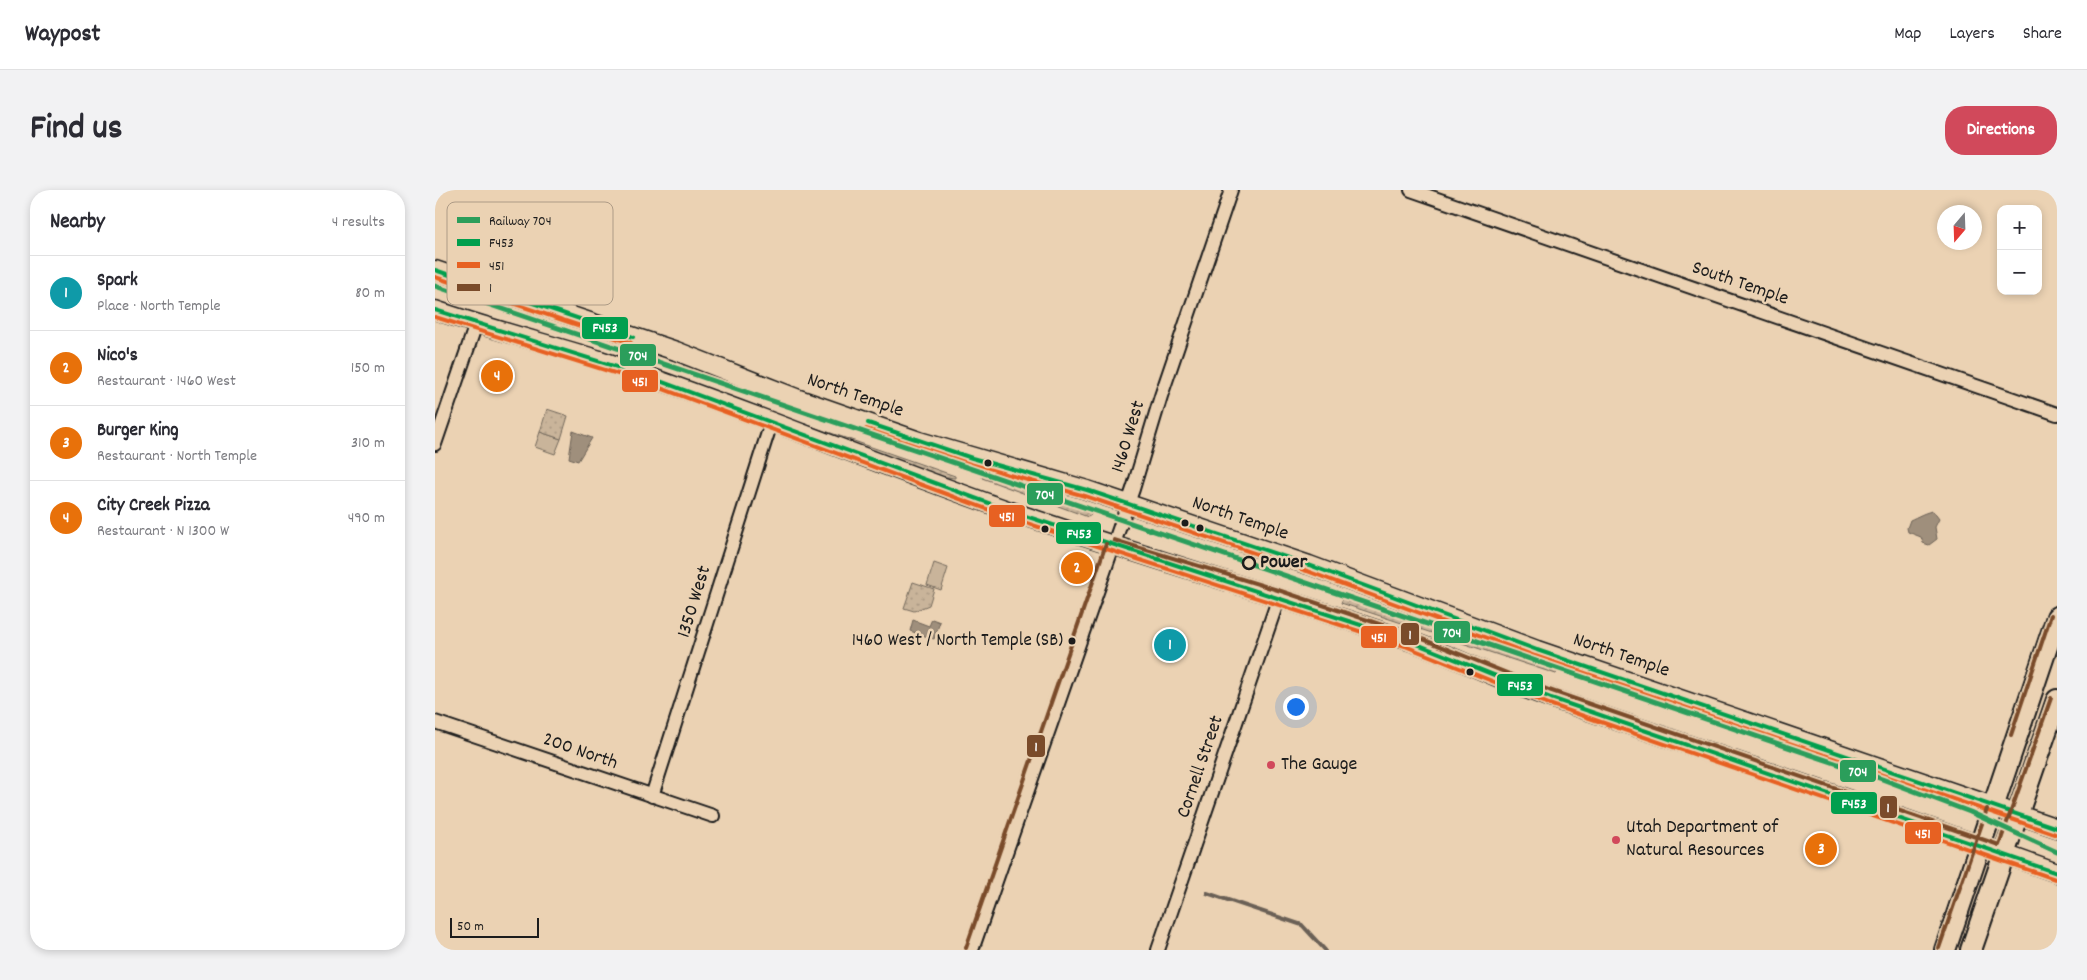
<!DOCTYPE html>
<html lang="en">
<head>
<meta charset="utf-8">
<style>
	:root { --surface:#fff; --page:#f2f2f3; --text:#2b2b33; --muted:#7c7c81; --line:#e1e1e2; --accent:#d1495b }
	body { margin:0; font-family:Dekko,sans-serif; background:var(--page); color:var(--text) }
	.controls { position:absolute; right:15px; top:15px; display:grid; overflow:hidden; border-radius:10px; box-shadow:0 2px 8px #0003 }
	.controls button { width:45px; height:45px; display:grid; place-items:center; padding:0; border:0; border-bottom:1px solid var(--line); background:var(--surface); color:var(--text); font:25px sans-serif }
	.compass { position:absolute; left:1502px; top:15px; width:45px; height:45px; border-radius:50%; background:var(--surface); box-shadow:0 2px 8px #0003; rotate:199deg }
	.scale { position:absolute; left:15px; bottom:12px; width:89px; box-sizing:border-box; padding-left:5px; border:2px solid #1c1c1c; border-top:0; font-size:14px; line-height:18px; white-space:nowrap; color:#1c1c1c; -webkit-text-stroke:4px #ebd2b3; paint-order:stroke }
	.you { position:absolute; left:860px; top:516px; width:18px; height:18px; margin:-12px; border:4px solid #fff; border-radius:50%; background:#1a73e8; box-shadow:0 0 0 8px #1a73e833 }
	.badge { display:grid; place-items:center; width:32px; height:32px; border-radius:50%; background:var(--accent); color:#fff; font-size:16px; font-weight:700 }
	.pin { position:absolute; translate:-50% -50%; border:2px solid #fff; box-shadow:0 1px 5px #0006 }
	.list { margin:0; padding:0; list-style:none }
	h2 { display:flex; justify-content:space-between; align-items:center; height:65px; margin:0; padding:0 20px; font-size:21px }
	h2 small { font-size:16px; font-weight:400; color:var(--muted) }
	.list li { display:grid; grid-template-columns:32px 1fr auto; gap:15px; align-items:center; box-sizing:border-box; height:75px; padding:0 20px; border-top:1px solid var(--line) }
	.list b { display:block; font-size:19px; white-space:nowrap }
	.list p { margin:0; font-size:16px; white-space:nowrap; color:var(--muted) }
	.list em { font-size:16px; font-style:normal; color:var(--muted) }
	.map { position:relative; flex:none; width:1622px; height:760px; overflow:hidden; border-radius:20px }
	header { display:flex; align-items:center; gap:30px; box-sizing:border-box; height:70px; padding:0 25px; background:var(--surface); border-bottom:1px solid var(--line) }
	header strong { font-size:24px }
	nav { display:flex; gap:28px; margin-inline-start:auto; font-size:18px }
	.intro { display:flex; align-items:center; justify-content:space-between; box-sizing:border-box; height:120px; padding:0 30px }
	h1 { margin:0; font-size:35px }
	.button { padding:12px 22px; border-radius:20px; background:var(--accent); color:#fff; font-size:18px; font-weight:700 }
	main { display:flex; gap:30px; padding:0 30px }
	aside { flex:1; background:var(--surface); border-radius:20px; box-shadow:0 2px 8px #0003 }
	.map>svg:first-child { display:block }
	.grass { fill:#c9b49a; stroke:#72685b }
	.park { fill:url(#park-dots); stroke:#72685b }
	.garden { fill:url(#garden-furrows); stroke:#72685b }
	.water { fill:#9f8f7c; stroke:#6b6156 }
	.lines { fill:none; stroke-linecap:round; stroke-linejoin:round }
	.stream { stroke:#6b6156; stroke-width:4 }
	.street-casing { stroke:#1c1c1c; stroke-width:16 }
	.secondary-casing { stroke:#1c1c1c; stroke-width:21 }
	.primary-casing { stroke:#1c1c1c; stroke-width:24 }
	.street { stroke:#ebd2b3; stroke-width:12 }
	.secondary { stroke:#ebd2b3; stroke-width:18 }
	.primary { stroke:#ebd2b3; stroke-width:20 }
	.bus-1-casing { stroke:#ebd2b3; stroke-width:8 }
	.bus-2-casing { stroke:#ebd2b3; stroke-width:8 }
	.bus-3-casing { stroke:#ebd2b3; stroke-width:8 }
	.bus-1 { stroke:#019f4e; stroke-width:4 }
	.bus-2 { stroke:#e76122; stroke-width:4 }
	.bus-3 { stroke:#7a4b2a; stroke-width:4 }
	.rail-1-casing { stroke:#ebd2b3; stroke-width:9 }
	.rail-1 { stroke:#2b9e5b; stroke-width:5 }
	.bus-dot { fill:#1c1c1c; stroke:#ebd2b3; stroke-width:2 }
	.stop-dot { fill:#ebd2b3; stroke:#1c1c1c; stroke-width:2.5 }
	.poi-dot { fill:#d1495b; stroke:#ebd2b3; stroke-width:2 }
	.labels { text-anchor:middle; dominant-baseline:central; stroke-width:5; stroke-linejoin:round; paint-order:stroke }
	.bus-label { font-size:19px; fill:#1c1c1c; stroke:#ebd2b3; text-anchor:end }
	.street-label { font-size:20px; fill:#1c1c1c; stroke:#ebd2b3 }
	.stop-label { font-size:20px; font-weight:bold; fill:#1c1c1c; stroke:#ebd2b3; text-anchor:start }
	.poi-label { font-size:20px; fill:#1c1c1c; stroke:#ebd2b3; text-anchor:start }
	.key { fill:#ebd2b3; stroke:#ad9b86; stroke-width:1 }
	.key-label { font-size:14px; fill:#1c1c1c }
	.line-badge { stroke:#ebd2b3; stroke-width:2 }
	.badge-label { font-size:14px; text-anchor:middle; font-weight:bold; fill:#fff }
</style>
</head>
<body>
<header>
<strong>Waypost</strong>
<nav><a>Map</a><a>Layers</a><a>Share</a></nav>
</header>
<div class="intro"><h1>Find us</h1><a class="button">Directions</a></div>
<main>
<aside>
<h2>Nearby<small>4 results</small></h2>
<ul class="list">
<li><span class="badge" style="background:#0f9aa8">1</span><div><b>Spark</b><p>Place · North Temple</p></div><em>80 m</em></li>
<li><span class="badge" style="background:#e8710a">2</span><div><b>Nico's</b><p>Restaurant · 1460 West</p></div><em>150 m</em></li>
<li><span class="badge" style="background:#e8710a">3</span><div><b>Burger King</b><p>Restaurant · North Temple</p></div><em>310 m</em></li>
<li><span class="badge" style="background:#e8710a">4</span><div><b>City Creek Pizza</b><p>Restaurant · N 1300 W</p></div><em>490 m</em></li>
</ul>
</aside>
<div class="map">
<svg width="1622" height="760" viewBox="0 0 1622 760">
	<defs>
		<pattern id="park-dots" width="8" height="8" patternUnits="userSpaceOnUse" patternTransform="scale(1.25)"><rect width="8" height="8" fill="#c9b49a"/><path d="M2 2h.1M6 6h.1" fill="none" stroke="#ac9a84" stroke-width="1.8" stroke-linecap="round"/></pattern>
		<pattern id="garden-furrows" width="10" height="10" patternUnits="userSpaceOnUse" patternTransform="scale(1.25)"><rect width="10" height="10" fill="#c9b49a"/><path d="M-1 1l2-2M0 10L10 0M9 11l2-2" fill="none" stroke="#ac9a84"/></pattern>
	</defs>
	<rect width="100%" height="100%" fill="#ebd2b3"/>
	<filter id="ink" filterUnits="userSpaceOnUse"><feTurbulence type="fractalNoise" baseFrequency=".02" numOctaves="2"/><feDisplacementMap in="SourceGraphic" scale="10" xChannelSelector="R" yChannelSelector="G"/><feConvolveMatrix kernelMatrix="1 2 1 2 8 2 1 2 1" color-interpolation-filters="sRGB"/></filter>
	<g filter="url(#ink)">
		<g class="grass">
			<polygon points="105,242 126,249 120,264 100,257"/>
			<polygon points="499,373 513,378 506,400 492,395"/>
		</g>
		<g class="park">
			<polygon points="112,219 133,226 126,249 105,242"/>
			<polygon points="478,392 499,399 494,415 479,421 469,418"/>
		</g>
		<g class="garden">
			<polygon points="249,174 257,174 322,199 321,202 248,177"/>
			<polygon points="370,234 520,286 520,288 495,285 369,236"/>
			<polygon points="548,286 655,322 656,325 653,327 547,288"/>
			<polygon points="908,408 1123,481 1121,484 906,413"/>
		</g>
		<g class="water">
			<polygon points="138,241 157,248 143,271 134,268"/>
			<path d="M 1498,321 L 1504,329 L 1500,337 L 1502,349 L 1494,355 L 1488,353 L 1486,347 L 1473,342 L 1472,338 L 1475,330 C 1482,327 1490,322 1498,321 Z"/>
			<polygon points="497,429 505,432 499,449 475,441 478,430 494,436"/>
		</g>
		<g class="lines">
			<polyline class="stream" points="772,703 867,735 890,760"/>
			<g class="street-casing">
				<g id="street">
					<polyline points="976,0 1622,224"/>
					<polyline points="0,254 41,134"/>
					<polyline points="0,532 278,626"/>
					<polyline points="217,606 337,230"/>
					<polyline points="537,760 698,299 726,206 796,0"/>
					<polyline points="723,760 844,407"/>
				</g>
			</g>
			<g class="secondary-casing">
				<g id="secondary">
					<polyline points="0,80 241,161 361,208 484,251 652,300 874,375 1102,460 1622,638"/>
					<path d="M 0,120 C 55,139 110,153 165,170 C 305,216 440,274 578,322 C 709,367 841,405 972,450 C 1021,467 1067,491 1116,508 C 1285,566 1454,622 1622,683"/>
				</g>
			</g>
			<g class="primary-casing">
				<g id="primary">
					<polyline points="1510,760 1622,427"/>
					<polyline points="1536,760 1622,510"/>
				</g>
			</g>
			<use href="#street" class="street"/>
			<use href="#secondary" class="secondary"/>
			<use href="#primary" class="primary"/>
			<g class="bus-1-casing">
				<g id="bus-1">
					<polyline points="0,80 198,147"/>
					<polyline points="0,120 217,188 578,322 972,450 1116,508 1622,683"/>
					<polyline points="433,233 537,268 652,300 874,375 1102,460 1622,638"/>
				</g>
			</g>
			<g class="bus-2-casing">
				<g id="bus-2">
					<polyline points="0,87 196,153"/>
					<polyline points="0,127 215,194 576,328 970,456 1114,514 1620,689"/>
					<polyline points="431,239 535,274 650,306 872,381 1100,466 1620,644"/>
				</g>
			</g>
			<g class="bus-3-casing">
				<g id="bus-3">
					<polyline points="679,350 846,401 980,446 1114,500 1564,655 1616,508"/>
					<polyline points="1576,545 1616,425"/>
					<polyline points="531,758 671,354"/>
					<polyline points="1504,758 1552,619"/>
				</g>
			</g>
			<use href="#bus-1" class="bus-1"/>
			<use href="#bus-2" class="bus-2"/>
			<use href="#bus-3" class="bus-3"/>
			<g class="rail-1-casing">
				<polyline id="rail-1" points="0,96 1447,589 1535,622 1622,662"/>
			</g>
			<use href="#rail-1" class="rail-1"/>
		</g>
	</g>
	<g class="bus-dot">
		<circle cx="553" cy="273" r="4.5"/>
		<circle cx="750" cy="333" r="4.5"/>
		<circle cx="765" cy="338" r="4.5"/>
		<circle cx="610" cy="339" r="4.5"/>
		<circle cx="637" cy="451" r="4.5"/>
		<circle cx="1035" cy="482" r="4.5"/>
	</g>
	<circle class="stop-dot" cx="814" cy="373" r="6"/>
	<g class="poi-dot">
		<circle cx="836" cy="575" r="5"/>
		<circle cx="1181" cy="650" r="5"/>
	</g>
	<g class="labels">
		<g class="bus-label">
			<text x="628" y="451">1460 West / North Temple (SB)</text>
		</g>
		<g class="street-label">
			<text transform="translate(1305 94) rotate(19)">South Temple</text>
			<text transform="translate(420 206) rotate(19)">North Temple</text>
			<text transform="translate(694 247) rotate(-73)">1460 West</text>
			<text transform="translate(805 329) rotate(19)">North Temple</text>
			<text transform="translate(260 412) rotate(-73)">1350 West</text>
			<text transform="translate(1186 466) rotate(19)">North Temple</text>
			<text transform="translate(145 562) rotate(19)">200 North</text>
			<text transform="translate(766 577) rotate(-71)">Cornell Street</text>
		</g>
		<g class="stop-label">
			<text x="825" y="373">Power</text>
		</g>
		<g class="poi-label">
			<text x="846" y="575">The Gauge</text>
			<text x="1191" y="638">Utah Department of<tspan x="1191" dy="23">Natural Resources</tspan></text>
		</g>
	</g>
	<rect x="12" y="12" width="166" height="103" rx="8" class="key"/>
	<rect x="22" y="27" width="23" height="6" fill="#2b9e5b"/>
	<rect x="22" y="49" width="23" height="7" fill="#019f4e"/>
	<rect x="22" y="72" width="23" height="6" fill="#e76122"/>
	<rect x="22" y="94" width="23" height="7" fill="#7a4b2a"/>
	<g class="key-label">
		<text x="54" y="35">Railway 704</text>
		<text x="54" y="57">F453</text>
		<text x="54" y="80">451</text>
		<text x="54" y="102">1</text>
	</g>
	<g class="line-badge">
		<rect x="146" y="126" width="48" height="24" rx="5" fill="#019f4e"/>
		<rect x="184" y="153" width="38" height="24" rx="5" fill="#2b9e5b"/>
		<rect x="186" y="179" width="38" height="24" rx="5" fill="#e76122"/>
		<rect x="591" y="292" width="38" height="24" rx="5" fill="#2b9e5b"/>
		<rect x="553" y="314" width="38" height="24" rx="5" fill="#e76122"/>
		<rect x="620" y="331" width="47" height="24" rx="5" fill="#019f4e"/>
		<rect x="998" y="430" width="38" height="24" rx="5" fill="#2b9e5b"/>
		<rect x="965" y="432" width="20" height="24" rx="5" fill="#7a4b2a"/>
		<rect x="925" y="435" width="38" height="24" rx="5" fill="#e76122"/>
		<rect x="1061" y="483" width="48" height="24" rx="5" fill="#019f4e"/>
		<rect x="591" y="544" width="20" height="24" rx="5" fill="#7a4b2a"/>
		<rect x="1404" y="569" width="38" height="24" rx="5" fill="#2b9e5b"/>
		<rect x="1395" y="601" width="48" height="24" rx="5" fill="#019f4e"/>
		<rect x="1444" y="605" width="19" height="24" rx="5" fill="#7a4b2a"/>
		<rect x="1469" y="631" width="38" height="24" rx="5" fill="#e76122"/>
	</g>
	<g class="badge-label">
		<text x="170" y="142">F453</text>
		<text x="203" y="170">704</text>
		<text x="205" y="196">451</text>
		<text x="610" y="309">704</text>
		<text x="572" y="331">451</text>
		<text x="644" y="348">F453</text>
		<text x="1017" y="447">704</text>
		<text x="975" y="449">1</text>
		<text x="944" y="452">451</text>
		<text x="1085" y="500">F453</text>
		<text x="601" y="561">1</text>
		<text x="1423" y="586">704</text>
		<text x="1419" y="618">F453</text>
		<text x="1453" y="622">1</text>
		<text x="1488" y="648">451</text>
	</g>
</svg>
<div class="controls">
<button>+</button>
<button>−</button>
</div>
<svg class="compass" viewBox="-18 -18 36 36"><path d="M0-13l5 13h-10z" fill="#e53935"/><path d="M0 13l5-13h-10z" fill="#7c7c81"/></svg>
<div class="scale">50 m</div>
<div class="you"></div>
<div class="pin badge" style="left:735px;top:455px;background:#0f9aa8">1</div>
<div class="pin badge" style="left:642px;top:378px;background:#e8710a">2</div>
<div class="pin badge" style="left:1386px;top:659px;background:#e8710a">3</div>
<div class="pin badge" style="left:62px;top:186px;background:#e8710a">4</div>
</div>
</main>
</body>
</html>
